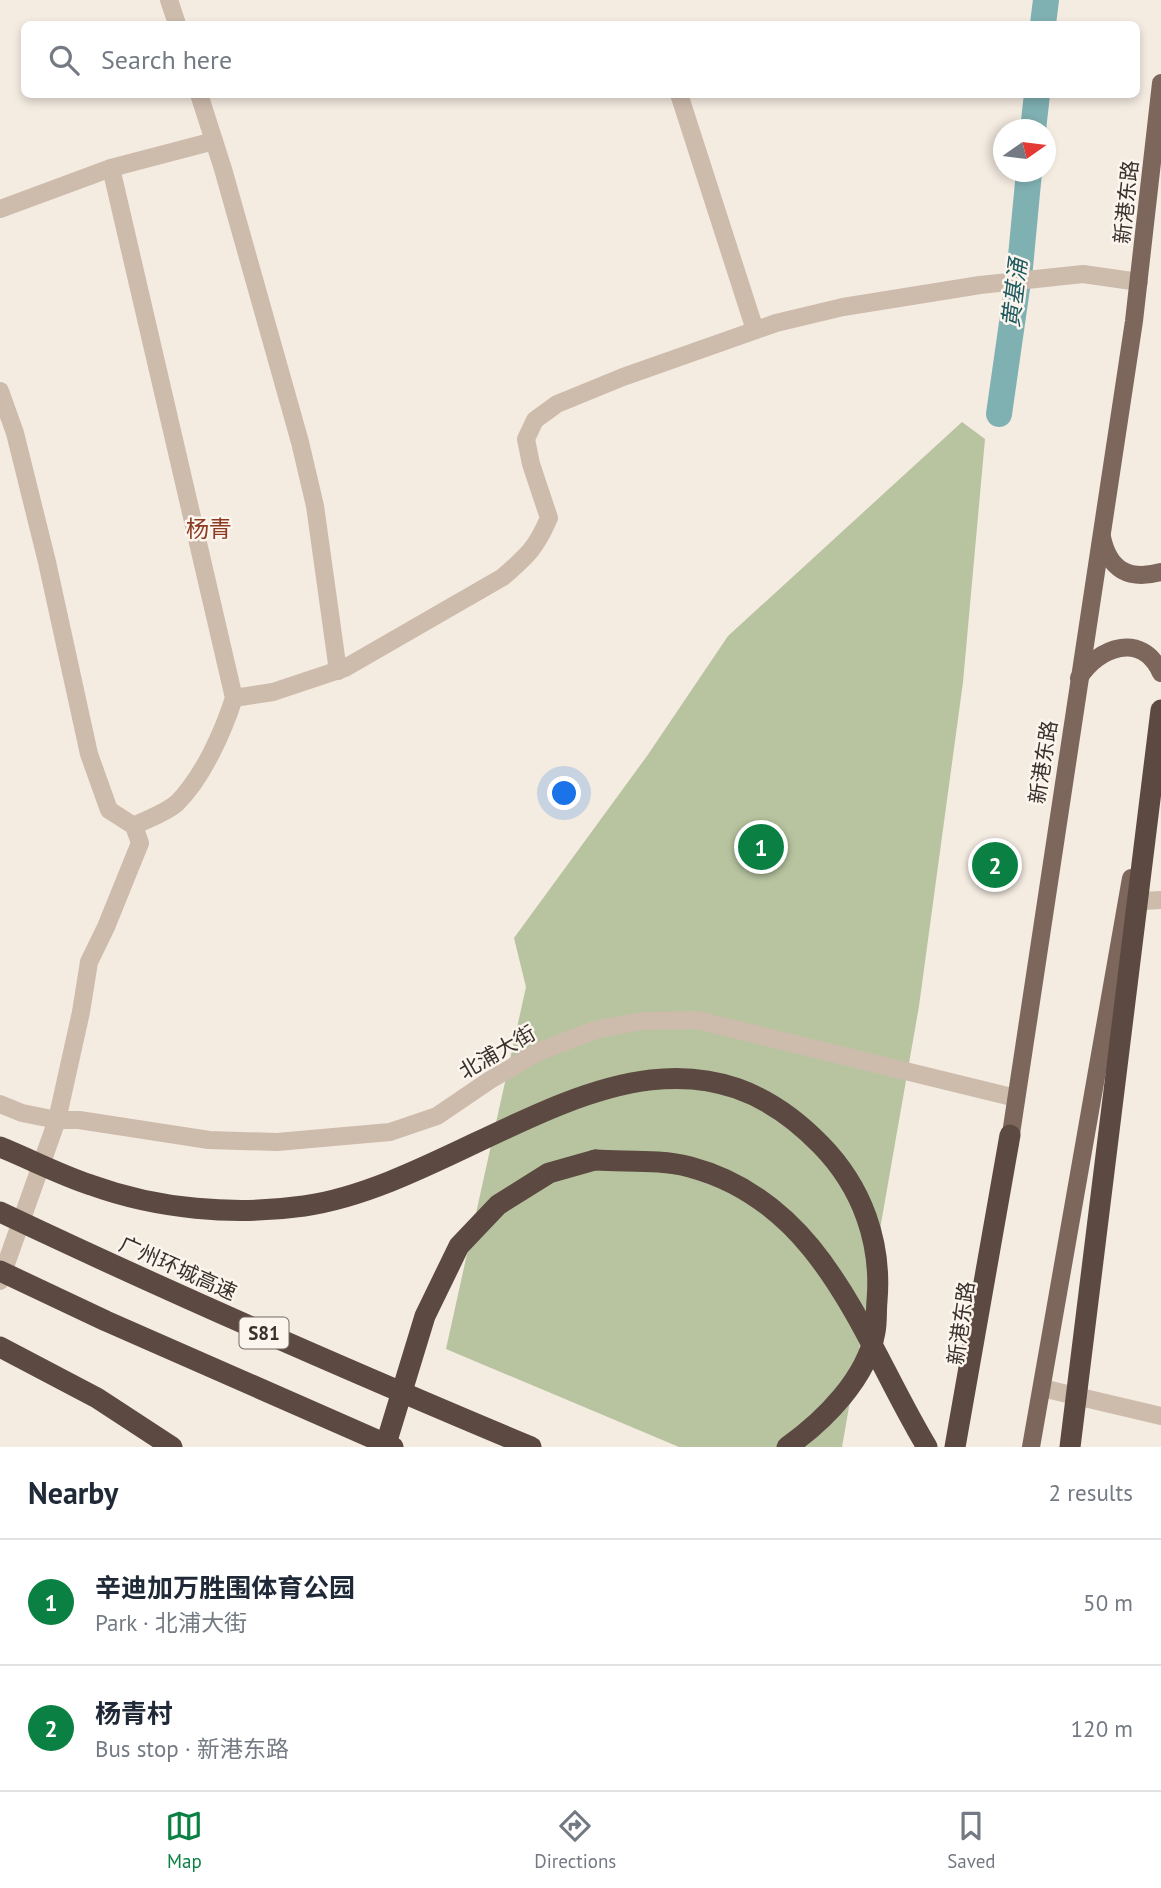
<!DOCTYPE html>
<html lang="en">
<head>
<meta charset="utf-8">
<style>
	:root { --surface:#fff; --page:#f2f2f3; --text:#1f2937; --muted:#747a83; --line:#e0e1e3; --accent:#0b8043 }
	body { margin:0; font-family:"PT Sans","Noto Sans SC",sans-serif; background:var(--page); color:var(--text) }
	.compass { position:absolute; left:993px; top:119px; width:63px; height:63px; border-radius:50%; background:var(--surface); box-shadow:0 4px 10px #0003; rotate:76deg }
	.you { position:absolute; left:565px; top:794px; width:24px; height:24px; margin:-18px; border:5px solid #fff; border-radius:50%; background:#1a73e8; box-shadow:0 0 0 10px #1a73e833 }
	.badge { display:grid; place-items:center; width:46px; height:46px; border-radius:50%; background:var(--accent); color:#fff; font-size:23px; font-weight:700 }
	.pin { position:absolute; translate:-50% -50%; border:4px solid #fff; box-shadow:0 2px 7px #0006 }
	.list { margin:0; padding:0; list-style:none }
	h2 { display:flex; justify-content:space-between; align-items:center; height:91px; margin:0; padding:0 28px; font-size:30px }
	h2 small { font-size:23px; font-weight:400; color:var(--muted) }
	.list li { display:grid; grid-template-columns:46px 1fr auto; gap:21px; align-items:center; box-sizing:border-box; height:126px; padding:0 28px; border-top:2px solid var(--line) }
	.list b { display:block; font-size:26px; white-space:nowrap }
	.list p { margin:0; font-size:23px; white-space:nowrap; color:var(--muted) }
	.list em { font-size:23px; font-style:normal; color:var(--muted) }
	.icon { flex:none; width:38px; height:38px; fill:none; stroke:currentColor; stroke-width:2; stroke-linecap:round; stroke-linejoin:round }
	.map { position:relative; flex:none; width:1161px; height:1447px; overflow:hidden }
	.search { position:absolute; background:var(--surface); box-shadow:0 4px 10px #0003; left:21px; right:21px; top:21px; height:77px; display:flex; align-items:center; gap:18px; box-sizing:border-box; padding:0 24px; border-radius:10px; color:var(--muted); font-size:26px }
	.sheet { height:343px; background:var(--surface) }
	nav { display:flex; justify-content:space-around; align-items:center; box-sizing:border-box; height:98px; border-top:2px solid var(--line); background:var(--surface); font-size:19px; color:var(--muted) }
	nav a { display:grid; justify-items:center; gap:4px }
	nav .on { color:var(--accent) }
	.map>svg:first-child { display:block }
	.green { fill:#b8c4a0 }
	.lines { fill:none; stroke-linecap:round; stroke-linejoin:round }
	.canal { stroke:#7fb0b2; stroke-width:26 }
	.street { stroke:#cdbbac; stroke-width:18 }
	.primary { stroke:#7d675c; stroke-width:18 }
	.highway { stroke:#5c4a42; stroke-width:21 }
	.highway-bridge { stroke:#5c4a42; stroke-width:21 }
	.labels { text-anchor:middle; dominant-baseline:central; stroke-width:5; stroke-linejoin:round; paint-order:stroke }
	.shield { fill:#fbf5ee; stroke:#756b66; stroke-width:2 }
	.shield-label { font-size:19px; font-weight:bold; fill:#3b302b }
	.street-label { font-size:21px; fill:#3b302b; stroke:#fbf5ee }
	.water-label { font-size:23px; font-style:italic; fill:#1f5a5e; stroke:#fbf5ee }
	.neighbourhood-label { font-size:23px; fill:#8c3b22; stroke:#fbf5ee }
</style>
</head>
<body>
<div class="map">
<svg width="1161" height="1447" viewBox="0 0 1161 1447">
	<rect width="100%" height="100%" fill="#f4ebe1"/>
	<polygon class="green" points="962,422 985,439 963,682 919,1006 842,1447 679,1447 446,1349 526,987 514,938 647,756 728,636"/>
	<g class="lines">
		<g class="canal">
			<polyline points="1043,24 1046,0"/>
			<polyline points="1033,130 1037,94"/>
			<polyline points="999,414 1020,267 1029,172"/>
		</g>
		<g class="street">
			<polyline points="169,0 177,24"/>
			<polyline points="199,94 223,169 300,442 315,506 338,671"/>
			<polyline points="679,94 755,330"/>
			<path d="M 111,168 L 234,698 C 223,732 203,777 177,803 C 166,813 147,819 134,826"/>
			<polyline points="0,209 111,168 214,141"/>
			<polyline points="0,391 15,433 47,562 89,754 109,810 134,826 140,843 106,927 89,962 81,1012 57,1120 0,1281"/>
			<path d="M 234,698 L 273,692 L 345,668 L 503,577 C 528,555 536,548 549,518 L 531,464 L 526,439 L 535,420 L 557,404 L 623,377 L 776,323 L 843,307 L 980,285 L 1083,274 L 1139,282"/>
			<polyline points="1127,902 1161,900"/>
			<polyline points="0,1104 22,1113 57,1120 79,1120 209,1140 277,1142 390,1132 437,1116 490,1080 538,1052 595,1030 641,1021 697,1020 1016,1098"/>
			<polyline points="1042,1388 1161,1416"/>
		</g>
		<g class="primary">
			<path d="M 1102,537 C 1109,570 1129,581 1161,572"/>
			<path d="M 1079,678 C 1098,647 1142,631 1161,673"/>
			<polyline points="1009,1147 1134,321 1161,83"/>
			<polyline points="1031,1447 1131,878"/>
		</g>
		<g class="highway">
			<path d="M 0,1147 C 30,1159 60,1175 91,1185 C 157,1209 234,1216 304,1206 C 478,1181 657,975 821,1145 C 862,1187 882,1242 877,1301 C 876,1311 877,1322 875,1332 C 867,1378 824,1421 787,1447"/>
			<polyline points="0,1347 97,1398 172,1447"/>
			<polyline points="385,1447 425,1316 459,1246 498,1205 549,1173 595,1160"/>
			<polyline points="955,1447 1010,1135"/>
			<polyline points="1070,1447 1161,710"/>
		</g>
		<g class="highway-bridge">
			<path d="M 595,1160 C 626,1162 660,1159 690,1167 C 825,1203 863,1341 927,1447"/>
			<path d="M 0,1212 C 175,1295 352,1372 531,1447"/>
			<polyline points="0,1271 106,1321 393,1447"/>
		</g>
	</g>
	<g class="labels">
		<rect class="shield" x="239.5" y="1317.5" width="49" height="31" rx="5"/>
		<g class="shield-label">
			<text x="264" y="1333">S81</text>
		</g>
		<g class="street-label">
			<text transform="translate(1126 202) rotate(-84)">新港东路</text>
			<text transform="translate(1043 762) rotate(-81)">新港东路</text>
			<text transform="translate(497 1052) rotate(-30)">北浦大街</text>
			<text transform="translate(178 1268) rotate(24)">广州环城高速</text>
			<text transform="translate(961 1323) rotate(-82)">新港东路</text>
		</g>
		<g class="water-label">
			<text transform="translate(1014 293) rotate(-83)">黄基涌</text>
		</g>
		<g class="neighbourhood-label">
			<text x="209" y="528">杨青</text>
		</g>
	</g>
</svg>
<svg class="compass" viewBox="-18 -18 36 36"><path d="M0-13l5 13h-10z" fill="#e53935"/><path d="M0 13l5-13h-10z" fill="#747a83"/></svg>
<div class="you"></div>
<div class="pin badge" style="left:761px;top:847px">1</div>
<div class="pin badge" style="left:995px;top:865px">2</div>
<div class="search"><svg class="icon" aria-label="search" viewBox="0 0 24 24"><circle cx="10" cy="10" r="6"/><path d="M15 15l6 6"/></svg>Search here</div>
</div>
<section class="sheet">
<h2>Nearby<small>2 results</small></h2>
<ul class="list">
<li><span class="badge">1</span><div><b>辛迪加万胜围体育公园</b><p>Park · 北浦大街</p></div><em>50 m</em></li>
<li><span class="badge">2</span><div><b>杨青村</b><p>Bus stop · 新港东路</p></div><em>120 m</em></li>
</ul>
</section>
<nav>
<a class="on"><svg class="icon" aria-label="map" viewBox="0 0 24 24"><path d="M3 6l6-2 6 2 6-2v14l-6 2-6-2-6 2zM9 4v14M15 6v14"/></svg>Map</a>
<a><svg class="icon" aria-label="directions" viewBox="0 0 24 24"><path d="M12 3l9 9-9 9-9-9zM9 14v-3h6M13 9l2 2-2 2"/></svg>Directions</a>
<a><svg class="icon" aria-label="saved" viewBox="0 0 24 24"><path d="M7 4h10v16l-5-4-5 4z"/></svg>Saved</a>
</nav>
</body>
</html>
